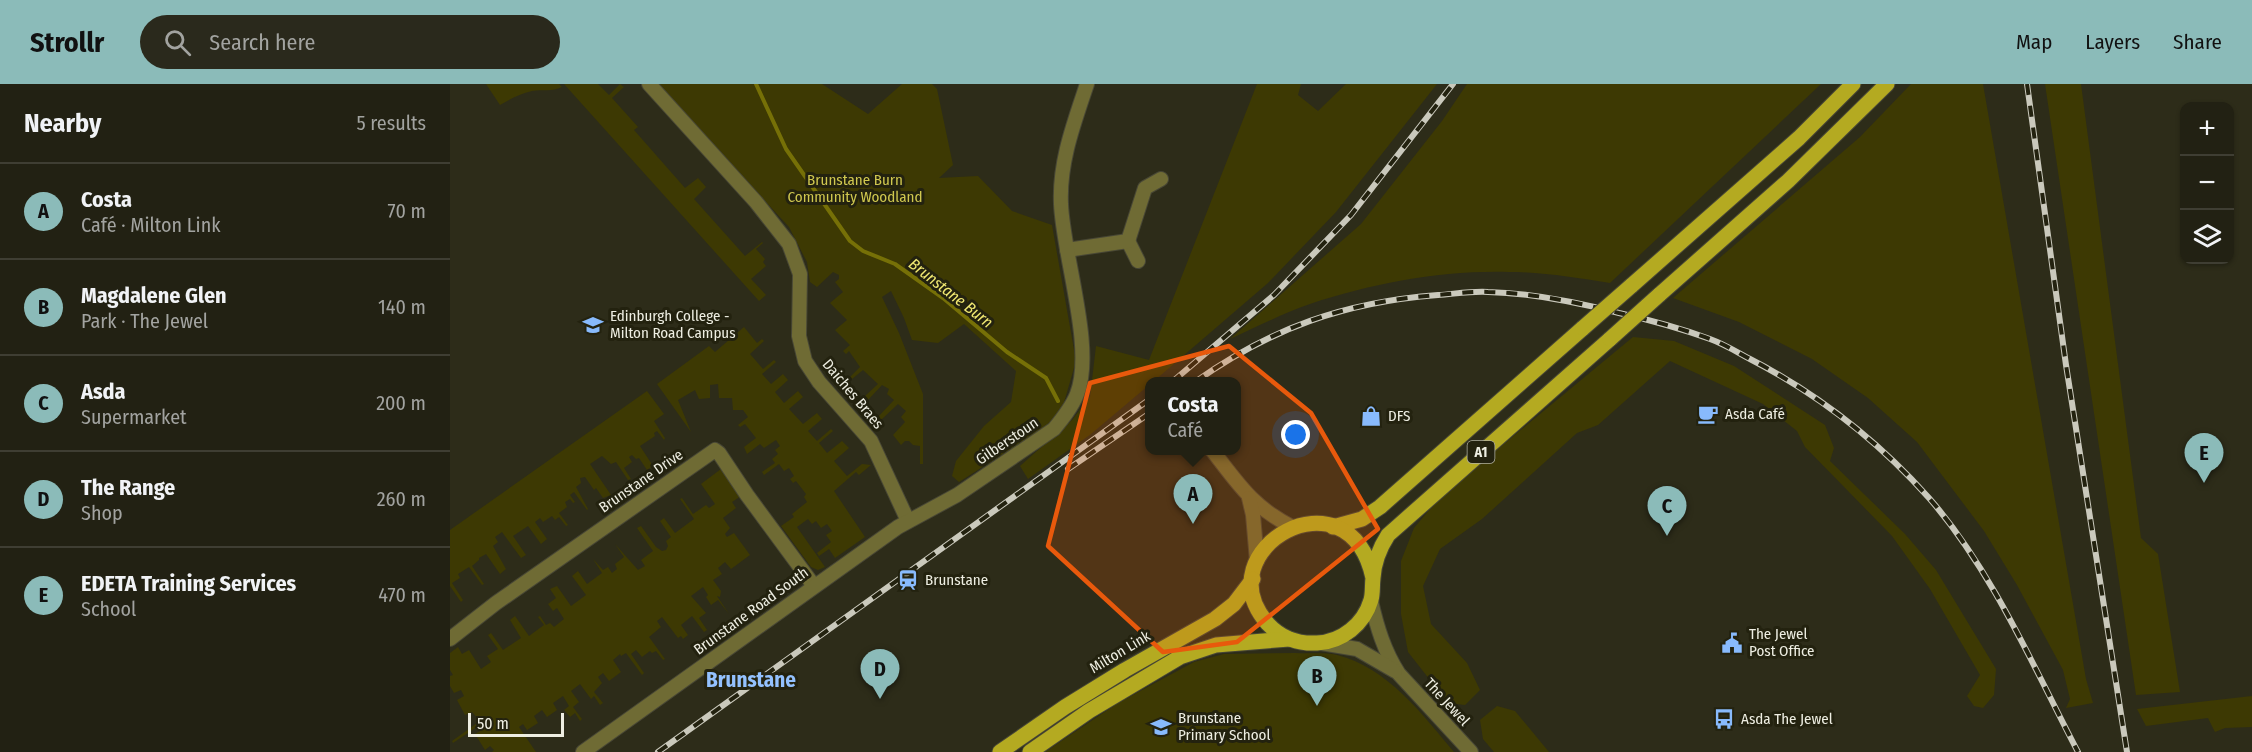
<!DOCTYPE html>
<html lang="en">
<head>
<meta charset="utf-8">
<style>
	:root { --surface:#222113; --page:#2a291c; --text:#f1f3f6; --muted:#a2a3a0; --line:#3f3e33; --accent:#8bbbb9 }
	body { margin:0; font-family:"Fira Sans Condensed",sans-serif; background:var(--page); color:var(--text) }
	.controls { position:absolute; right:18px; top:18px; display:grid; overflow:hidden; border-radius:12px; box-shadow:0 2px 4px #0004 }
	.controls button { width:54px; height:54px; display:grid; place-items:center; padding:0; border:0; border-bottom:2px solid var(--line); background:var(--surface); color:var(--text); font:30px sans-serif }
	.scale { position:absolute; left:18px; bottom:15px; width:96px; box-sizing:border-box; padding-left:6px; border:3px solid #eeeee2; border-top:0; font-size:16px; line-height:21px; white-space:nowrap; color:#eeeee2; -webkit-text-stroke:4px #23220f; paint-order:stroke }
	.you { position:absolute; left:846px; top:351px; width:21px; height:21px; margin:-15px; border:4px solid #fff; border-radius:50%; background:#1a73e8; box-shadow:0 0 0 9px #1a73e833 }
	.badge { display:grid; place-items:center; width:39px; height:39px; border-radius:50%; background:var(--accent); color:#111; font-size:20px; font-weight:700 }
	.pin { position:absolute; translate:-50% -50px; filter:drop-shadow(0 2px 3px #0008) }
	.pin::after { content:''; position:absolute; top:32px; width:21px; height:18px; background:inherit; clip-path:polygon(0 0,100% 0,50% 100%) }
	.popup { position:absolute; left:695px; top:293px; width:96px; height:78px; box-sizing:border-box; display:grid; place-content:center; border-radius:12px; background:var(--surface); filter:drop-shadow(0 2px 4px #0005); font-size:20px; white-space:nowrap; color:var(--muted) }
	.popup b { font-size:22px; color:var(--text) }
	.popup::after { content:''; position:absolute; left:50%; top:100%; margin-left:-12px; border:12px solid transparent; border-top-color:var(--surface) }
	.list { margin:0; padding:0; list-style:none }
	h2 { display:flex; justify-content:space-between; align-items:center; height:78px; margin:0; padding:0 24px; font-size:26px }
	h2 small { font-size:20px; font-weight:400; color:var(--muted) }
	.list li { display:grid; grid-template-columns:39px 1fr auto; gap:18px; align-items:center; box-sizing:border-box; height:96px; padding:0 24px; border-top:2px solid var(--line) }
	.list b { display:block; font-size:22px; white-space:nowrap }
	.list p { margin:0; font-size:20px; white-space:nowrap; color:var(--muted) }
	.list em { font-size:20px; font-style:normal; color:var(--muted) }
	.icon { flex:none; width:33px; height:33px; fill:none; stroke:currentColor; stroke-width:2; stroke-linecap:round; stroke-linejoin:round }
	.map { position:relative; flex:none; width:1802px; height:668px; overflow:hidden }
	header { display:flex; align-items:center; gap:36px; box-sizing:border-box; height:84px; padding:0 30px; background:var(--accent); color:#111 }
	header strong { font-size:28px }
	nav { display:flex; gap:33px; margin-inline-start:auto; font-size:21px }
	.search { width:420px; height:54px; background:var(--page); display:flex; align-items:center; gap:15px; box-sizing:border-box; padding:0 21px; border-radius:33px; color:var(--muted); font-size:22px }
	main { display:flex }
	aside { flex:1; background:var(--surface) }
	.map>svg:first-child { display:block }
	.green { fill:#3d3903 }
	.lines { fill:none; stroke-linecap:round; stroke-linejoin:round }
	.stream { stroke:#767007; stroke-width:4 }
	.minor-casing { stroke:#484735; stroke-width:16 }
	.primary-casing { stroke:#484735; stroke-width:17 }
	.minor { stroke:#6f6b34; stroke-width:14 }
	.primary { stroke:#b4aa21; stroke-width:15 }
	.rail-casing { stroke:#cac9bc; stroke-width:6 }
	.rail { stroke:#23220f; stroke-width:4; stroke-dasharray:11; stroke-linecap:butt }
	.primary-bridge-casing { stroke:#484735; stroke-width:17; stroke-linecap:butt }
	.primary-bridge { stroke:#b4aa21; stroke-width:15 }
	.marked { fill:#e8590c; fill-opacity:0.2; stroke:#e8590c; stroke-width:4.5; stroke-linejoin:round }
	.labels { text-anchor:middle; dominant-baseline:central; stroke-width:6; stroke-linejoin:round; paint-order:stroke }
	.shield { fill:#23220f; stroke:#b1b1a3; stroke-width:1.5 }
	.shield-label { font-size:14px; font-weight:bold; fill:#eeeee2 }
	.park-label { font-size:15px; fill:#d0c84f; stroke:#23220f }
	.poi-label { font-size:15px; fill:#eeeee2; stroke:#23220f; text-anchor:start }
	.street-label { font-size:15px; fill:#eeeee2; stroke:#23220f }
	.water-label { font-size:16px; font-style:italic; fill:#f1e972; stroke:#23220f }
	.district-label { font-size:21px; font-weight:bold; fill:#93c1fe; stroke:#23220f }
</style>
</head>
<body>
<header>
<strong>Strollr</strong>
<div class="search"><svg class="icon" aria-label="search" viewBox="0 0 24 24"><circle cx="10" cy="10" r="6"/><path d="M15 15l6 6"/></svg>Search here</div>
<nav><a>Map</a><a>Layers</a><a>Share</a></nav>
</header>
<main>
<aside>
<h2>Nearby<small>5 results</small></h2>
<ul class="list">
<li><span class="badge">A</span><div><b>Costa</b><p>Café · Milton Link</p></div><em>70 m</em></li>
<li><span class="badge">B</span><div><b>Magdalene Glen</b><p>Park · The Jewel</p></div><em>140 m</em></li>
<li><span class="badge">C</span><div><b>Asda</b><p>Supermarket</p></div><em>200 m</em></li>
<li><span class="badge">D</span><div><b>The Range</b><p>Shop</p></div><em>260 m</em></li>
<li><span class="badge">E</span><div><b>EDETA Training Services</b><p>School</p></div><em>470 m</em></li>
</ul>
</aside>
<div class="map">
<svg width="1802" height="668" viewBox="0 0 1802 668">
	<rect width="100%" height="100%" fill="#2d2c19"/>
	<g class="green">
		<path d="M 36,0 L 109,0 L 112,3 C 102,8 93,5 82,7 C 70,10 60,15 50,21 Z"/>
		<polygon points="114,0 148,0 159,11 170,0 174,3 162,14 188,43 184,46 235,104 248,94 256,103 244,115 295,172 312,158 313,159 306,165 315,175 313,178 316,182 301,195 316,211 309,217"/>
		<polygon points="207,0 372,0 418,30 452,0 482,0 487,5 503,81 489,94 528,92 562,127 602,141 626,277 613,322 598,341 509,398 502,392 506,377 534,342 561,318 566,287 514,240 488,259 462,256 454,234 441,207 432,213 449,249 473,310 473,380 470,380 470,362 463,361 459,357 455,357 451,361 443,351 455,338 451,333 456,327 448,320 431,336 428,333 444,316 437,310 439,305 432,301 418,316 415,312 428,300 413,286 402,295 400,293 410,283 399,267 396,270 393,267 400,261 385,246 397,236 380,219 393,208 385,198 389,195 389,191 383,188 367,203 360,198 357,178 339,143"/>
		<polygon points="807,0 851,0 848,11 868,27 896,0 987,0 886,128 818,199 704,297 700,298 699,301 641,350 578,395 570,382 622,336 640,313 646,262 699,276"/>
		<path d="M 1017,0 L 1371,0 L 1160,199 C 1126,194 1093,188 1059,188 C 993,186 923,199 860,220 C 834,229 806,243 780,255 L 911,140 L 992,37 Z"/>
		<polygon points="1461,0 1533,0 1636,595 1643,619 1616,624 1620,615 1613,586 1567,501 1534,447 1467,358 1418,314 1362,275 1289,238 1223,214 1410,53"/>
		<polygon points="1595,0 1631,0 1691,454 1708,470 1730,608 1686,611"/>
		<polygon points="294,243 307,259 312,255 314,257 300,270 313,285 324,276 326,278 312,290 321,300 333,290 338,296 325,308 334,319 348,307 353,313 339,325 353,340 367,329 372,335 358,347 367,357 381,345 383,347 369,359 377,369 392,357 399,364 384,377 397,392 412,380 421,381 409,391 406,388 384,407 415,453 385,474 379,465 369,472 367,469 381,458 376,451 382,447 377,440 371,444 366,437 362,440 358,435 347,443 375,483 368,486 361,483 331,442 344,433 342,430 357,418 354,413 356,410 346,397 343,399 340,395 344,392 339,384 334,387 329,380 314,391 312,388 325,379 322,375 328,370 325,366 330,362 326,356 314,364 310,360 297,370 294,363 306,354 295,340 290,343 288,341 298,333 293,326 283,326 282,314 269,314 268,300 260,301 260,314 249,315 245,306 228,316 241,348 207,300 259,262 265,268"/>
		<polygon points="1183,253 1224,257 1284,282 1375,341 1384,364 1380,377 1455,450 1486,486 1546,585 1544,611 1533,624 1524,622 1517,612 1530,591 1480,505 1442,452 1355,363 1347,347 1313,320 1220,277 1148,341 1127,349 1032,435 990,465 973,502 981,540 1017,579 1030,606 1015,621 998,619 958,568 951,530 951,477 964,444 991,412"/>
		<polygon points="197,307 214,330 204,337 215,354 214,356 207,347 204,349 205,352 190,362 203,382 197,386 189,374 186,375 182,371 179,373 182,378 174,384 181,395 178,396 166,378 161,380 152,372 140,380 161,411 153,414 146,404 144,406 135,393 130,394 131,399 126,403 138,425 137,426 124,408 120,411 125,418 123,419 120,415 115,418 117,423 109,429 118,441 116,442 109,433 105,436 102,432 93,438 90,434 85,438 97,455 91,460 78,442 63,452 76,471 71,474 52,448 45,453 48,458 43,462 56,485 50,490 36,470 29,474 29,476 22,482 34,500 32,501 19,483 8,490 10,494 2,499 13,516 11,518 0,502 0,446"/>
		<polygon points="271,385 291,412 282,418 286,424 273,434 280,444 275,450 277,453 284,449 300,471 281,485 275,478 268,484 272,490 263,496 271,507 270,513 267,512 279,530 268,516 261,521 256,513 258,511 253,503 241,512 256,529 249,534 257,546 254,548 242,532 231,541 238,551 233,555 231,552 228,554 212,533 207,537 211,543 199,553 215,575 213,576 206,567 202,569 200,567 192,573 186,566 181,570 194,589 192,591 176,569 171,572 170,570 163,576 171,588 159,597 153,589 148,593 152,599 144,608 153,619 150,621 144,612 141,615 130,600 121,607 129,618 123,623 132,635 130,637 125,629 120,633 114,626 119,622 113,612 103,619 107,626 97,633 92,626 84,632 88,639 77,646 73,640 69,643 86,668 42,668 44,666 40,662 35,666 25,650 30,647 27,643 3,659 2,657 30,637 22,628 15,631 7,616 14,612 11,606 4,609 0,602 0,592 3,591 0,586 0,569 8,563 12,570 19,566 31,585 41,578 37,572 48,565 38,551 41,549 53,566 71,554 60,536 65,532 79,552 94,541 88,533 90,532 96,541 100,539 104,543 114,535 107,524 103,527 98,520 106,514 100,505 107,502 121,522 136,511 122,492 128,487 137,500 152,489 143,475 153,486 158,483 162,489 167,485 165,480 174,473 165,460 188,486 195,482 191,476 203,467 187,444 191,442 206,463 212,467 216,466 218,462 216,457 221,453 210,437 214,434 225,449 244,435 230,415 232,414 243,430 256,421 259,424 265,420 251,400"/>
		<path d="M 845,569 C 859,570 874,568 887,571 C 938,584 972,630 1004,668 L 595,668 L 668,619 L 744,578 L 774,570 Z"/>
		<polygon points="1802,612 1802,643 1775,644 1765,648 1758,634 1696,642 1687,625"/>
		<polygon points="1047,622 1065,627 1099,668 1044,668 1033,655 1030,636"/>
	</g>
	<g class="lines">
		<polyline class="stream" points="306,0 336,65 400,157 413,167 445,180 493,214 557,268 596,294 608,317"/>
		<g class="minor-casing">
			<g id="minor">
				<polyline points="199,0 306,118 339,160 350,190 349,252 355,277 369,298 421,357 458,437"/>
				<polyline points="678,157 688,177"/>
				<polyline points="617,166 678,157 695,104 711,95"/>
				<path d="M 762,366 C 789,401 802,422 842,443"/>
				<polyline points="799,414 803,431 807,477"/>
				<path d="M 921,517 C 927,543 934,567 949,590 L 1021,668"/>
				<polyline points="0,555 46,519 265,366 269,369 297,411 364,502"/>
				<polyline points="871,559 907,565 945,587"/>
				<path d="M 133,668 L 448,443 L 507,411 L 604,345 C 613,334 622,323 627,310 C 645,264 613,172 611,120 C 609,78 624,39 637,0"/>
			</g>
		</g>
		<g class="primary-casing">
			<g id="primary">
				<polyline points="1181,202 1349,54 1403,0"/>
				<polyline points="1209,211 1338,97 1437,0"/>
				<polyline points="883,443 912,435 930,423 1133,244"/>
				<path d="M 923,494 C 899,382 752,465 818,540 C 831,554 849,560 867,559 C 892,558 914,540 921,516 C 923,509 922,502 923,494 C 924,478 929,465 938,451 L 1160,255"/>
				<polyline points="550,668 615,623 675,586 765,535 784,520 803,495"/>
				<polyline points="580,668 639,627 730,573 766,561 839,555"/>
			</g>
		</g>
		<use href="#minor" class="minor"/>
		<use href="#primary" class="primary"/>
		<g class="rail-casing">
			<g id="rail">
				<polyline points="1577,0 1616,281 1677,668"/>
				<polyline points="722,298 824,211 901,131 1003,0"/>
				<path d="M 745,298 C 821,244 895,218 988,211 C 1004,210 1021,207 1038,208 C 1083,209 1126,218 1169,229 C 1200,236 1230,244 1260,255 C 1274,260 1287,268 1300,275 C 1368,310 1428,357 1479,414 C 1542,486 1584,584 1628,668"/>
				<polyline points="618,385 700,329"/>
				<polyline points="208,668 700,315"/>
			</g>
		</g>
		<use href="#rail" class="rail"/>
		<g class="primary-bridge-casing">
			<g id="primary-bridge">
				<polyline points="1133,244 1181,202"/>
				<polyline points="1160,255 1209,211"/>
			</g>
		</g>
		<use href="#primary-bridge" class="primary-bridge"/>
	</g>
	<path class="marked" d="M 779,262 L 861,329 L 928,445 L 787,558 L 713,568 L 598,462 L 640,299 Z"/>
	<defs>
		<g id="university-bare" transform="scale(1.62)"><path d="M0-5L7-2L0 1L-7-2ZM-4 1L0 2.5L4 1V4Q0 6-4 4Z" fill="#88bafc" stroke="#23220f" stroke-width="2.5" paint-order="stroke"/></g>
		<g id="cafe-bare" transform="scale(1.62)"><path d="M-5.5-4.5H6V0H3Q3 3.5 0 3.5H-2.5Q-5.5 3.5-5.5 0ZM3-3.2v2h1.7v-2ZM-6 4.5H4V6H-6Z" fill="#88bafc" stroke="#23220f" stroke-width="2.5" paint-order="stroke"/></g>
		<g id="shop-bare" transform="scale(1.62)"><path d="M-5-2.5h2.3a2.7 3.5 0 0 1 5.4 0H5L5.5 6h-11ZM-1.5-2.5h3a1.5 2.3 0 0 0-3 0Z" fill="#88bafc" stroke="#23220f" stroke-width="2.5" paint-order="stroke"/></g>
		<g id="station-bare" transform="scale(1.62)"><path d="M-3-6H3Q5-6 5-4V2Q5 4 3 4L4.5 6H3L1.5 4h-3L-3 6H-4.5L-3 4Q-5 4-5 2V-4Q-5-6-3-6ZM-3.5-4v3h7v-3ZM-3.5 1v1.5H-2V1ZM2 1v1.5H3.5V1Z" fill="#88bafc" stroke="#23220f" stroke-width="2.5" paint-order="stroke"/></g>
		<g id="civic-bare" transform="scale(1.62)"><path d="M-.6-6.5H3V-4.5H.6V-3L4-1V1h2V6H-6V1h2V-1L-.6-3ZM-1.2 2.5V6h2.4V2.5Z" fill="#88bafc" stroke="#23220f" stroke-width="2.5" paint-order="stroke"/></g>
		<g id="bus-bare" transform="scale(1.62)"><path d="M-5-6H5V4H4V6H2V4H-2V6H-4V4H-5ZM-3.5-4V0h7V-4ZM-3.5 1.2v1.5H-2V1.2ZM2 1.2v1.5H3.5V1.2Z" fill="#88bafc" stroke="#23220f" stroke-width="2.5" paint-order="stroke"/></g>
		<g id="school-bare" transform="scale(1.62)"><path d="M0-5L7-2L0 1L-7-2ZM-4 1L0 2.5L4 1V4Q0 6-4 4Z" fill="#88bafc" stroke="#23220f" stroke-width="2.5" paint-order="stroke"/></g>
	</defs>
	<g fill-rule="evenodd">
		<use href="#university-bare" x="143" y="241"/>
		<use href="#cafe-bare" x="1258" y="330"/>
		<use href="#shop-bare" x="921" y="332"/>
		<use href="#station-bare" x="458" y="496"/>
		<use href="#civic-bare" x="1282" y="559"/>
		<use href="#bus-bare" x="1274" y="635"/>
		<use href="#school-bare" x="711" y="643"/>
	</g>
	<g class="labels">
		<rect class="shield" x="1017.5" y="357" width="27" height="22" rx="4.5"/>
		<g class="shield-label">
			<text x="1031" y="368">A1</text>
		</g>
		<g class="park-label">
			<text x="405" y="96">Brunstane Burn<tspan x="405" dy="17">Community Woodland</tspan></text>
		</g>
		<g class="poi-label">
			<text x="160" y="232">Edinburgh College -<tspan x="160" dy="17">Milton Road Campus</tspan></text>
			<text x="1275" y="330">Asda Café</text>
			<text x="938" y="332">DFS</text>
			<text x="475" y="496">Brunstane</text>
			<text x="1299" y="550">The Jewel<tspan x="1299" dy="17">Post Office</tspan></text>
			<text x="728" y="634">Brunstane<tspan x="728" dy="17">Primary School</tspan></text>
			<text x="1291" y="635">Asda The Jewel</text>
		</g>
		<g class="street-label">
			<text transform="translate(403 310) rotate(50)">Daiches Braes</text>
			<text transform="translate(557 357) rotate(-34)">Gilberstoun</text>
			<text transform="translate(191 397) rotate(-35)">Brunstane Drive</text>
			<text transform="translate(301 527) rotate(-36)">Brunstane Road South</text>
			<text transform="translate(670 568) rotate(-31)">Milton Link</text>
			<text transform="translate(997 618) rotate(47)">The Jewel</text>
		</g>
		<g class="water-label">
			<text transform="translate(501 209) rotate(38)">Brunstane Burn</text>
		</g>
		<g class="district-label">
			<text x="301" y="596">Brunstane</text>
		</g>
	</g>
</svg>
<div class="controls">
<button>+</button>
<button>−</button>
<button><svg class="icon" aria-label="layers" viewBox="0 0 24 24"><path d="M12 4l9 5-9 5-9-5zM3 14l9 5 9-5"/></svg></button>
</div>
<div class="scale">50 m</div>
<div class="you"></div>
<div class="pin badge" style="left:743px;top:440px">A</div>
<div class="popup"><b>Costa</b>Café</div>
<div class="pin badge" style="left:867px;top:622px">B</div>
<div class="pin badge" style="left:1217px;top:452px">C</div>
<div class="pin badge" style="left:430px;top:615px">D</div>
<div class="pin badge" style="left:1754px;top:399px">E</div>
</div>
</main>
</body>
</html>
